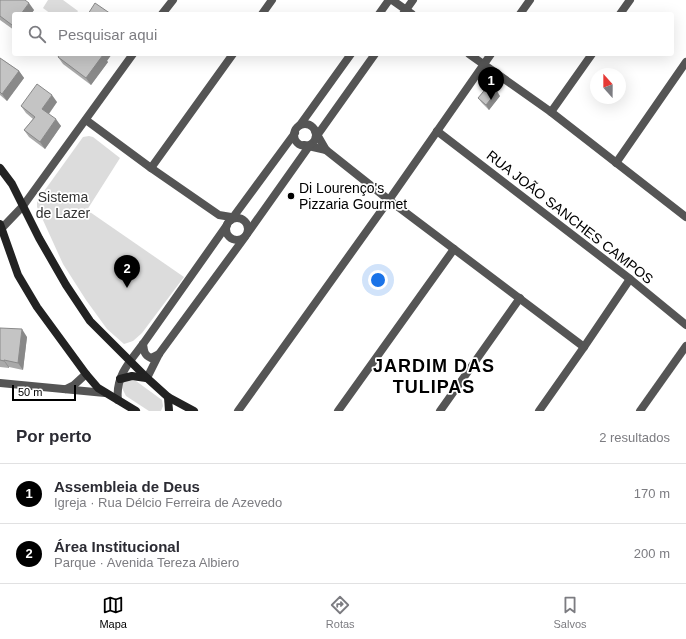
<!DOCTYPE html>
<html lang="pt">
<head>
<meta charset="utf-8">
<style>
	:root { --surface:#fff; --page:#f2f2f3; --text:#2b2b33; --muted:#7c7c81; --line:#e1e1e2; --accent:#000 }
	body { margin:0; font-family:Arial,sans-serif; background:var(--page); color:var(--text) }
	.compass { position:absolute; left:590px; top:68px; width:36px; height:36px; border-radius:50%; background:var(--surface); box-shadow:0 4px 16px #0002; rotate:339deg }
	.scale { position:absolute; left:12px; bottom:10px; width:64px; box-sizing:border-box; padding-left:4px; border:2px solid #000; border-top:0; font-size:11px; line-height:14px; white-space:nowrap; color:#000; -webkit-text-stroke:3px #fff; paint-order:stroke }
	.you { position:absolute; left:378px; top:280px; width:14px; height:14px; margin:-10px; border:3px solid #fff; border-radius:50%; background:#1a73e8; box-shadow:0 0 0 6px #1a73e833 }
	.badge { display:grid; place-items:center; width:26px; height:26px; border-radius:50%; background:var(--accent); color:#fff; font-size:13px; font-weight:700 }
	.pin { position:absolute; translate:-50% -33px; filter:drop-shadow(0 1px 2px #0008) }
	.pin::after { content:''; position:absolute; top:21px; width:14px; height:12px; background:inherit; clip-path:polygon(0 0,100% 0,50% 100%) }
	.list { margin:0; padding:0; list-style:none }
	h2 { display:flex; justify-content:space-between; align-items:center; height:52px; margin:0; padding:0 16px; font-size:17px }
	h2 small { font-size:13px; font-weight:400; color:var(--muted) }
	.list li { display:grid; grid-template-columns:26px 1fr auto; gap:12px; align-items:center; box-sizing:border-box; height:60px; padding:0 16px; border-top:1px solid var(--line) }
	.list b { display:block; font-size:15px; white-space:nowrap }
	.list p { margin:0; font-size:13px; white-space:nowrap; color:var(--muted) }
	.list em { font-size:13px; font-style:normal; color:var(--muted) }
	.icon { flex:none; width:22px; height:22px; fill:none; stroke:currentColor; stroke-width:2; stroke-linecap:round; stroke-linejoin:round }
	.map { position:relative; flex:none; width:686px; height:411px; overflow:hidden }
	.search { position:absolute; background:var(--surface); box-shadow:0 4px 16px #0002; left:12px; right:12px; top:12px; height:44px; display:flex; align-items:center; gap:10px; box-sizing:border-box; padding:0 14px; border-radius:4px; color:var(--muted); font-size:15px }
	.sheet { height:172px; background:var(--surface) }
	nav { display:flex; justify-content:space-around; align-items:center; box-sizing:border-box; height:56px; border-top:1px solid var(--line); background:var(--surface); font-size:11px; color:var(--muted) }
	nav a { display:grid; justify-items:center; gap:2px }
	nav .on { color:var(--accent) }
	.map>svg:first-child { display:block }
	.green { fill:#dcdcdc }
	.lines { fill:none; stroke-linecap:round; stroke-linejoin:round }
	.minor { stroke:#555; stroke-width:8 }
	.tertiary { stroke:#555; stroke-width:8 }
	.secondary { stroke:#222; stroke-width:8 }
	.wall { fill:#a9a9a9 }
	.shaded-wall { fill:#898989 }
	.building { fill:#c4c4c4; stroke:#898989 }
	.poi-dot { fill:#000; stroke:#fff; stroke-width:1.5 }
	.labels { text-anchor:middle; dominant-baseline:central; stroke-width:3.5; stroke-linejoin:round; paint-order:stroke }
	.poi-label { font-size:14px; fill:#000; stroke:#fff; text-anchor:start }
	.park-label { font-size:14px; fill:#333; stroke:#fff }
	.street-label { font-size:14px; fill:#000; stroke:#fff }
	.district-label { font-size:18px; font-weight:bold; letter-spacing:1px; fill:#000; stroke:#fff }
</style>
</head>
<body>
<div class="map">
<svg width="686" height="411" viewBox="0 0 686 411">
	<rect width="100%" height="100%" fill="#fff"/>
	<g class="green">
		<polygon points="48,0 63,0 78,11 76,14 51,14 43,8"/>
		<polygon points="89,136 93,137 120,158 87,210 184,277 142,333 133,341 124,344 107,329 86,300 63,264 37,207 37,201 83,137"/>
		<polygon points="130,380 136,381 162,400 163,406 161,411 149,411 126,396 122,388 123,382"/>
	</g>
	<g class="lines">
		<g class="minor">
			<polyline points="392,0 412,14"/>
			<polyline points="162,14 173,0"/>
			<polyline points="262,14 272,0"/>
			<polyline points="520,14 530,0"/>
			<polyline points="620,14 630,0"/>
			<polyline points="469,54 551,112 686,217"/>
			<polyline points="551,112 592,54"/>
			<polyline points="86,120 151,168 219,215 237,218"/>
			<polyline points="315,131 326,150 389,200 584,347"/>
			<polyline points="437,131 630,279 686,325"/>
			<polyline points="304,145 326,150"/>
			<polyline points="616,163 686,62"/>
			<polyline points="151,168 233,54"/>
			<polyline points="2,228 23,206 133,54"/>
			<polyline points="0,383 105,393"/>
			<polyline points="66,389 74,385 86,374"/>
			<polyline points="238,411 389,200 491,54"/>
			<polyline points="338,411 454,249"/>
			<polyline points="440,411 520,298"/>
			<polyline points="539,411 584,347 630,279"/>
			<polyline points="640,411 686,346"/>
		</g>
		<g class="tertiary">
			<polyline points="379,14 389,0"/>
			<polyline points="403,14 413,0"/>
			<circle cx="305" cy="135" r="11"/>
			<polyline points="300,125 351,54"/>
			<polyline points="316,137 375,54"/>
			<circle cx="237" cy="229" r="11"/>
			<polyline points="231,220 295,133"/>
			<polyline points="247,234 310,145"/>
			<path d="M 143,344 C 144,351 144,355 151,358 L 159,354"/>
			<polyline points="147,378 159,354 245,237"/>
			<path d="M 118,400 C 115,377 130,361 143,344 L 227,225"/>
		</g>
		<g class="secondary">
			<polyline points="0,168 12,184 39,238 66,285 90,321 147,378 168,397 194,411"/>
			<polyline points="0,224 18,275 37,307 86,374 98,388 136,411"/>
			<polyline points="120,379 132,376 146,378"/>
			<polyline points="168,397 169,411"/>
		</g>
	</g>
	<g class="wall">
		<polygon points="0,0 34,10 31,14 14,14 14,30 0,20"/>
		<polygon points="58,57 107,61 108,62 91,85 63,64"/>
		<polygon points="0,58 19,71 24,78 7,101 0,95"/>
		<polygon points="500,96 489,110 482,103 478,98"/>
		<polygon points="57,102 49,114 61,126 45,149 29,137 24,130 33,119 26,113 21,106"/>
		<polygon points="0,328 27,337 23,370 9,367 9,368 0,367"/>
	</g>
	<g class="shaded-wall">
		<polygon points="29,3 34,10 31,14 21,14"/>
		<polygon points="101,54 112,54 107,61 108,62 91,85 86,78"/>
		<polygon points="19,71 24,78 7,101 2,94"/>
		<polygon points="497,91 500,96 489,110 486,105"/>
		<polygon points="52,95 57,102 47,116 42,109"/>
		<polygon points="56,119 61,126 45,149 40,142"/>
		<polygon points="22,329 27,337 23,370 18,363"/>
		<polygon points="4,360 9,367 9,368 4,361"/>
	</g>
	<g class="building">
		<polygon points="0,0 25,0 29,3 21,14 14,14 14,23 12,25 0,16"/>
		<polygon points="95,3 111,14 88,14"/>
		<polygon points="60,54 102,54 103,55 86,78 58,57"/>
		<polygon points="0,58 19,71 2,94 0,92"/>
		<polygon points="37,84 52,95 42,109 56,119 40,142 24,130 35,117 21,106"/>
		<polygon points="488,86 497,91 486,105 478,98"/>
		<polygon points="0,328 22,329 18,363 4,360 4,361 0,360"/>
	</g>
	<circle class="poi-dot" cx="291" cy="196" r="4"/>
	<g class="labels">
		<g class="poi-label">
			<text x="299" y="188">Di Lourenço's<tspan x="299" dy="16">Pizzaria Gourmet</tspan></text>
		</g>
		<g class="park-label">
			<text x="63" y="197">Sistema<tspan x="63" dy="16">de Lazer</tspan></text>
		</g>
		<g class="street-label">
			<text transform="translate(570 217) rotate(38)">RUA JOÃO SANCHES CAMPOS</text>
		</g>
		<g class="district-label">
			<text x="434" y="366">JARDIM DAS<tspan x="434" dy="21">TULIPAS</tspan></text>
		</g>
	</g>
</svg>
<svg class="compass" viewBox="-18 -18 36 36"><path d="M0-13l5 13h-10z" fill="#e53935"/><path d="M0 13l5-13h-10z" fill="#7c7c81"/></svg>
<div class="scale">50 m</div>
<div class="you"></div>
<div class="pin badge" style="left:491px;top:100px">1</div>
<div class="pin badge" style="left:127px;top:288px">2</div>
<div class="search"><svg class="icon" aria-label="search" viewBox="0 0 24 24"><circle cx="10" cy="10" r="6"/><path d="M15 15l6 6"/></svg>Pesquisar aqui</div>
</div>
<section class="sheet">
<h2>Por perto<small>2 resultados</small></h2>
<ul class="list">
<li><span class="badge">1</span><div><b>Assembleia de Deus</b><p>Igreja · Rua Délcio Ferreira de Azevedo</p></div><em>170 m</em></li>
<li><span class="badge">2</span><div><b>Área Institucional</b><p>Parque · Avenida Tereza Albiero</p></div><em>200 m</em></li>
</ul>
</section>
<nav>
<a class="on"><svg class="icon" aria-label="map" viewBox="0 0 24 24"><path d="M3 6l6-2 6 2 6-2v14l-6 2-6-2-6 2zM9 4v14M15 6v14"/></svg>Mapa</a>
<a><svg class="icon" aria-label="directions" viewBox="0 0 24 24"><path d="M12 3l9 9-9 9-9-9zM9 14v-3h6M13 9l2 2-2 2"/></svg>Rotas</a>
<a><svg class="icon" aria-label="saved" viewBox="0 0 24 24"><path d="M7 4h10v16l-5-4-5 4z"/></svg>Salvos</a>
</nav>
</body>
</html>
